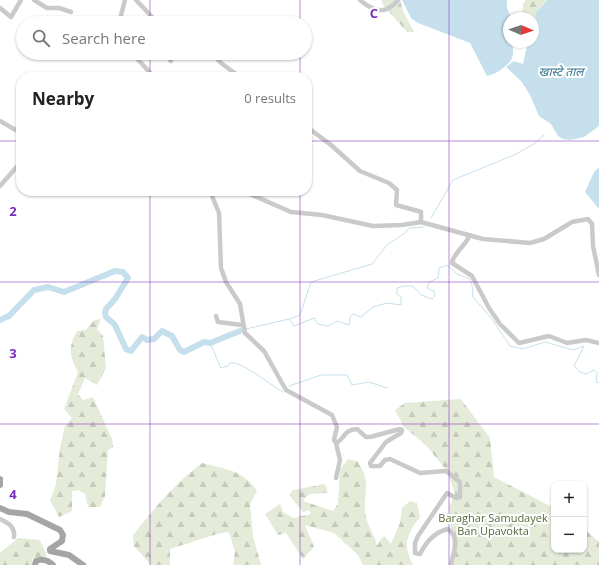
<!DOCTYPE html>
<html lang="en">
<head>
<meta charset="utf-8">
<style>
	:root { --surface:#fff; --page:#f2f2f2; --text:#222; --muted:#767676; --line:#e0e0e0 }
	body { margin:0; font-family:"Open Sans","Noto Sans Devanagari",sans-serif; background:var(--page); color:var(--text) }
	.controls { position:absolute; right:12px; bottom:12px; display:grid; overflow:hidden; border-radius:8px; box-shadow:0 1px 3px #0004 }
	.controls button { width:36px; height:36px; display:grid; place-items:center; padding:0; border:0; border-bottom:1px solid var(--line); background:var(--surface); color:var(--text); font:20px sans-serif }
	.compass { position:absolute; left:503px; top:12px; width:36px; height:36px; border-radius:50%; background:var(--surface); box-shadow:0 1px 3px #0004; rotate:92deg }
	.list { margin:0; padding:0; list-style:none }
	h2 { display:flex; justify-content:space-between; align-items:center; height:52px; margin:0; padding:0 16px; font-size:17px }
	h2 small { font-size:13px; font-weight:400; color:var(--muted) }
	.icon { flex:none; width:22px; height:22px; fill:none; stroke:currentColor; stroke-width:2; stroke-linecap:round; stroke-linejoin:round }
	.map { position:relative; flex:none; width:599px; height:565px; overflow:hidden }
	.search { position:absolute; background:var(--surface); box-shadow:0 1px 3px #0004; left:16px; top:16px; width:296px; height:44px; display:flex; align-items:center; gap:10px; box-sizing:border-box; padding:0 14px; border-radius:22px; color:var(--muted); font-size:15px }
	.panel { position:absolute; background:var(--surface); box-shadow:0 1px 3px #0004; left:16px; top:72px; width:296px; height:124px; border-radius:16px }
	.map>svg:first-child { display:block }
	.forest { fill:url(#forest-firs) }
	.water { fill:#c5e0ec }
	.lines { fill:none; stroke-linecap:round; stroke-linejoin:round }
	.stream { stroke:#c5e0ec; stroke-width:1 }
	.river { stroke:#c5e0ec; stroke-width:6 }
	.minor { stroke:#cacaca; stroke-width:4.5 }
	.major { stroke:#a5a5a5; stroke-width:6 }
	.grid { fill:none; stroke:#7b2cbf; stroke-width:1; stroke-opacity:0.55 }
	.labels { text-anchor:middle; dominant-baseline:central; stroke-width:4; stroke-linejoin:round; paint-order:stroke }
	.park-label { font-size:11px; fill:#546a39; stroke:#fff }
	.water-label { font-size:12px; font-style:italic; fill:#387791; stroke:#fff }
	.grid-label { font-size:13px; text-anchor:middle; font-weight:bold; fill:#7b2cbf; stroke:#fff; stroke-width:4; stroke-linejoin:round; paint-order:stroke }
</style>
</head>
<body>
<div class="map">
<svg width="599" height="565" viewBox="0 0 599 565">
	<defs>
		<pattern id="forest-firs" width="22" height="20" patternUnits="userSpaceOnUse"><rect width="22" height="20" fill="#e5ebd9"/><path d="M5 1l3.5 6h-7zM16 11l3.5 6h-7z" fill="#c5cabb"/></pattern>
	</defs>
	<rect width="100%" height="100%" fill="#fff"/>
	<g class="forest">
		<polygon points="381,0 400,0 403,11 414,32 407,32 384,6"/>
		<path d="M 526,0 L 547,0 C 534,12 535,16 539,32 L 533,41 L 533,18 L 522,18 L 523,4 Z"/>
		<path d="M 101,319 L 97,329 L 103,336 L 106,368 L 97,385 L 85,378 L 78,394 L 83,400 L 93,397 L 112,439 L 113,447 L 108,450 L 105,496 L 100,507 L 88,507 L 85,494 L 79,490 L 72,491 L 72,511 L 59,517 L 50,500 L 56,484 L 60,448 L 65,426 L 72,418 L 64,409 L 78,372 C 69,356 68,348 77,331 L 86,330 L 94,320 Z"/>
		<polygon points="461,399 490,438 494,477 554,508 554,550 584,550 584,529 599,542 599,565 451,565 453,551 449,507 455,494 447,471 425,444 404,427 395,410 405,403"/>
		<path d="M 348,459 L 357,461 C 374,485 361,494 366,517 C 368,527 375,535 377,546 L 381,539 L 384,536 L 391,544 L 400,523 L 402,508 L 410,501 L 417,503 L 420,517 C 407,534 402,544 413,565 L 363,565 L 358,555 L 334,533 L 305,525 L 314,547 L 303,559 L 286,533 L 278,535 L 265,514 L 280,504 L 283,512 L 293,518 L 311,514 L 309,510 L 303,512 L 289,495 L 293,490 L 325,484 L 328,493 L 309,494 L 303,501 L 333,511 L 338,504 L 340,470 Z"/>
		<path d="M 202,463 C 225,469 243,470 257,491 L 250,504 L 253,536 L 261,565 L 233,565 L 235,552 L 229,532 L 217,534 L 170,549 L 170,565 L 151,565 L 134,546 L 133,535 C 154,509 175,483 202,463 Z"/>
		<polygon points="18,538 40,540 47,556 32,559 33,565 0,565 0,553"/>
	</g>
	<g class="water">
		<path d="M 402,0 L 507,0 L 507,8 L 511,18 L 509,18 L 509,42 L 512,42 C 513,47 514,53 512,58 C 509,66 495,75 487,76 L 470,43 L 418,23 L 411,18 Z"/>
		<polygon points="547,0 599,0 599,126 584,137 570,140 563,139 558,136 551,124 539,116 530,95 522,82 506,67 514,61 523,64 527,46 533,42 539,32 535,14"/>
		<polygon points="599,167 599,209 585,192 594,172"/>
	</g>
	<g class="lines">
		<g class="stream">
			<polyline points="431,218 453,180 514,155 534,144 544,135"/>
			<polyline points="290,319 300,315 311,282 372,264 387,245 405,233 409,228 424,227"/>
			<polyline points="246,329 289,319 294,326 314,318 318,324 328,326 337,321 349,325 350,317 353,314 361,317 373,307 387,303 401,305 401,297 397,294 397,288 404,286 413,286 421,295 432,299 435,296 434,291 427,288 429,282 438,278 439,268 447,265 457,274 470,279 472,285 473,297 492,319 510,346 523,349 545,342 573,350 584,346 574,366 580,372 586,374 594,370 597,373 596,382 599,383"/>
			<path d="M 210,343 L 221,368 L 228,366 L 230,363 C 241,360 270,385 283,392"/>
			<polyline points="289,386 321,375 347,375 352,385 369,382 387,388"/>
		</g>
		<polyline class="river" points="0,320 9,316 34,290 48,287 64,292 115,271 123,272 128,278 115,299 106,309 105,313 106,317 115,325 126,349 131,351 142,337 147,340 154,339 162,331 172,336 180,350 184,352 204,342 210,343 240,331"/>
		<g class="minor">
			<polyline points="34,0 47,8 59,8 71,12"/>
			<polyline points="136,0 153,18 161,23"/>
			<path d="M 360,0 C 374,12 386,15 398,0"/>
			<polyline points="0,8 11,17 21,0"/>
			<polyline points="119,23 125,0"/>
			<polyline points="132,53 154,77"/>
			<polyline points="163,53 171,61"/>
			<polyline points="212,53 221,63 240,77"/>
			<polyline points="0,121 21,133"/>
			<polyline points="307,127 331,145 360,171 389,183 397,190 396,205 418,211 421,212 421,222"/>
			<polyline points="0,186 21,162"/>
			<polyline points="88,191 92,191"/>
			<path d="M 210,191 L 219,213 L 221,268 L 226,282 L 240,304 L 245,333 L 264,351 L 286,390 L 332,415 L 337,427 L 334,440 L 336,443 C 345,439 343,430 357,429 L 366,437 L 370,437 L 400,429 L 402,430 L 401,433 L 386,442 L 370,463 L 371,466 L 380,466 L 385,460 L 390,459 L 420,473 L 446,471 L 460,482 L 460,497 L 456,498 L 447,493 L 418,536 L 415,543 L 415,553 L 420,554 C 426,542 434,532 448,529 C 461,539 453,552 451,565"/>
			<polyline points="243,191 291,212 322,215 373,226 402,225 421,222 483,239 530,243 544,239 572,222 588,219 592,224 593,246 599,275"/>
			<path d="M 469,236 C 466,246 453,253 452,263 L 472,276 L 489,308 L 500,324 L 519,343 L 549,336 L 567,343 L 586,340 L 599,343"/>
			<polyline points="216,316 218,322 242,325"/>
			<polyline points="336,443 340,460 336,478"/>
			<path d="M 0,519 C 8,523 15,526 14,537"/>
		</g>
		<g class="major">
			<polyline points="0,479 0,485"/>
			<polyline points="0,508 9,512 27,514 60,530 63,535 62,541 50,549 50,551 69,555 83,565"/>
			<path d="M 35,565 L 36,561 C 43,558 48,560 53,565"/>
		</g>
	</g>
	<path class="grid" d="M 150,0 L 150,23M 300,0 L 300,23M 449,0 L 449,565M 150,53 L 150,77M 300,53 L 300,77M 0,141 L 21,141M 307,141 L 599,141M 150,191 L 150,565M 300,191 L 300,565M 0,282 L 599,282M 0,424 L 599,424"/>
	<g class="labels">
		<g class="park-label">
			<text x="493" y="517">Baraghar Samudayek<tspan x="493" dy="13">Ban Upavokta</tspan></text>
		</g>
		<g class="water-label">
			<text x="561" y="71">खास्टे ताल</text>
		</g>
	</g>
	<g class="grid-label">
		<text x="374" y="18">C</text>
		<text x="13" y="216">2</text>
		<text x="13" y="358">3</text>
		<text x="13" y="499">4</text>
	</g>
</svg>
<div class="controls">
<button>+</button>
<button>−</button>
</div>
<svg class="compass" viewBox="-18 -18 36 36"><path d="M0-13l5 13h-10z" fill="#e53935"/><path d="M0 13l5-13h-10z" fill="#767676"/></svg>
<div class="search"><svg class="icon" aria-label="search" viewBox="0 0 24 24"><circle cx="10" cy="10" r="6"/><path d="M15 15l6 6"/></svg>Search here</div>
<section class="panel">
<h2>Nearby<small>0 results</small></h2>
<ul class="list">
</ul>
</section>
</div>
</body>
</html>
